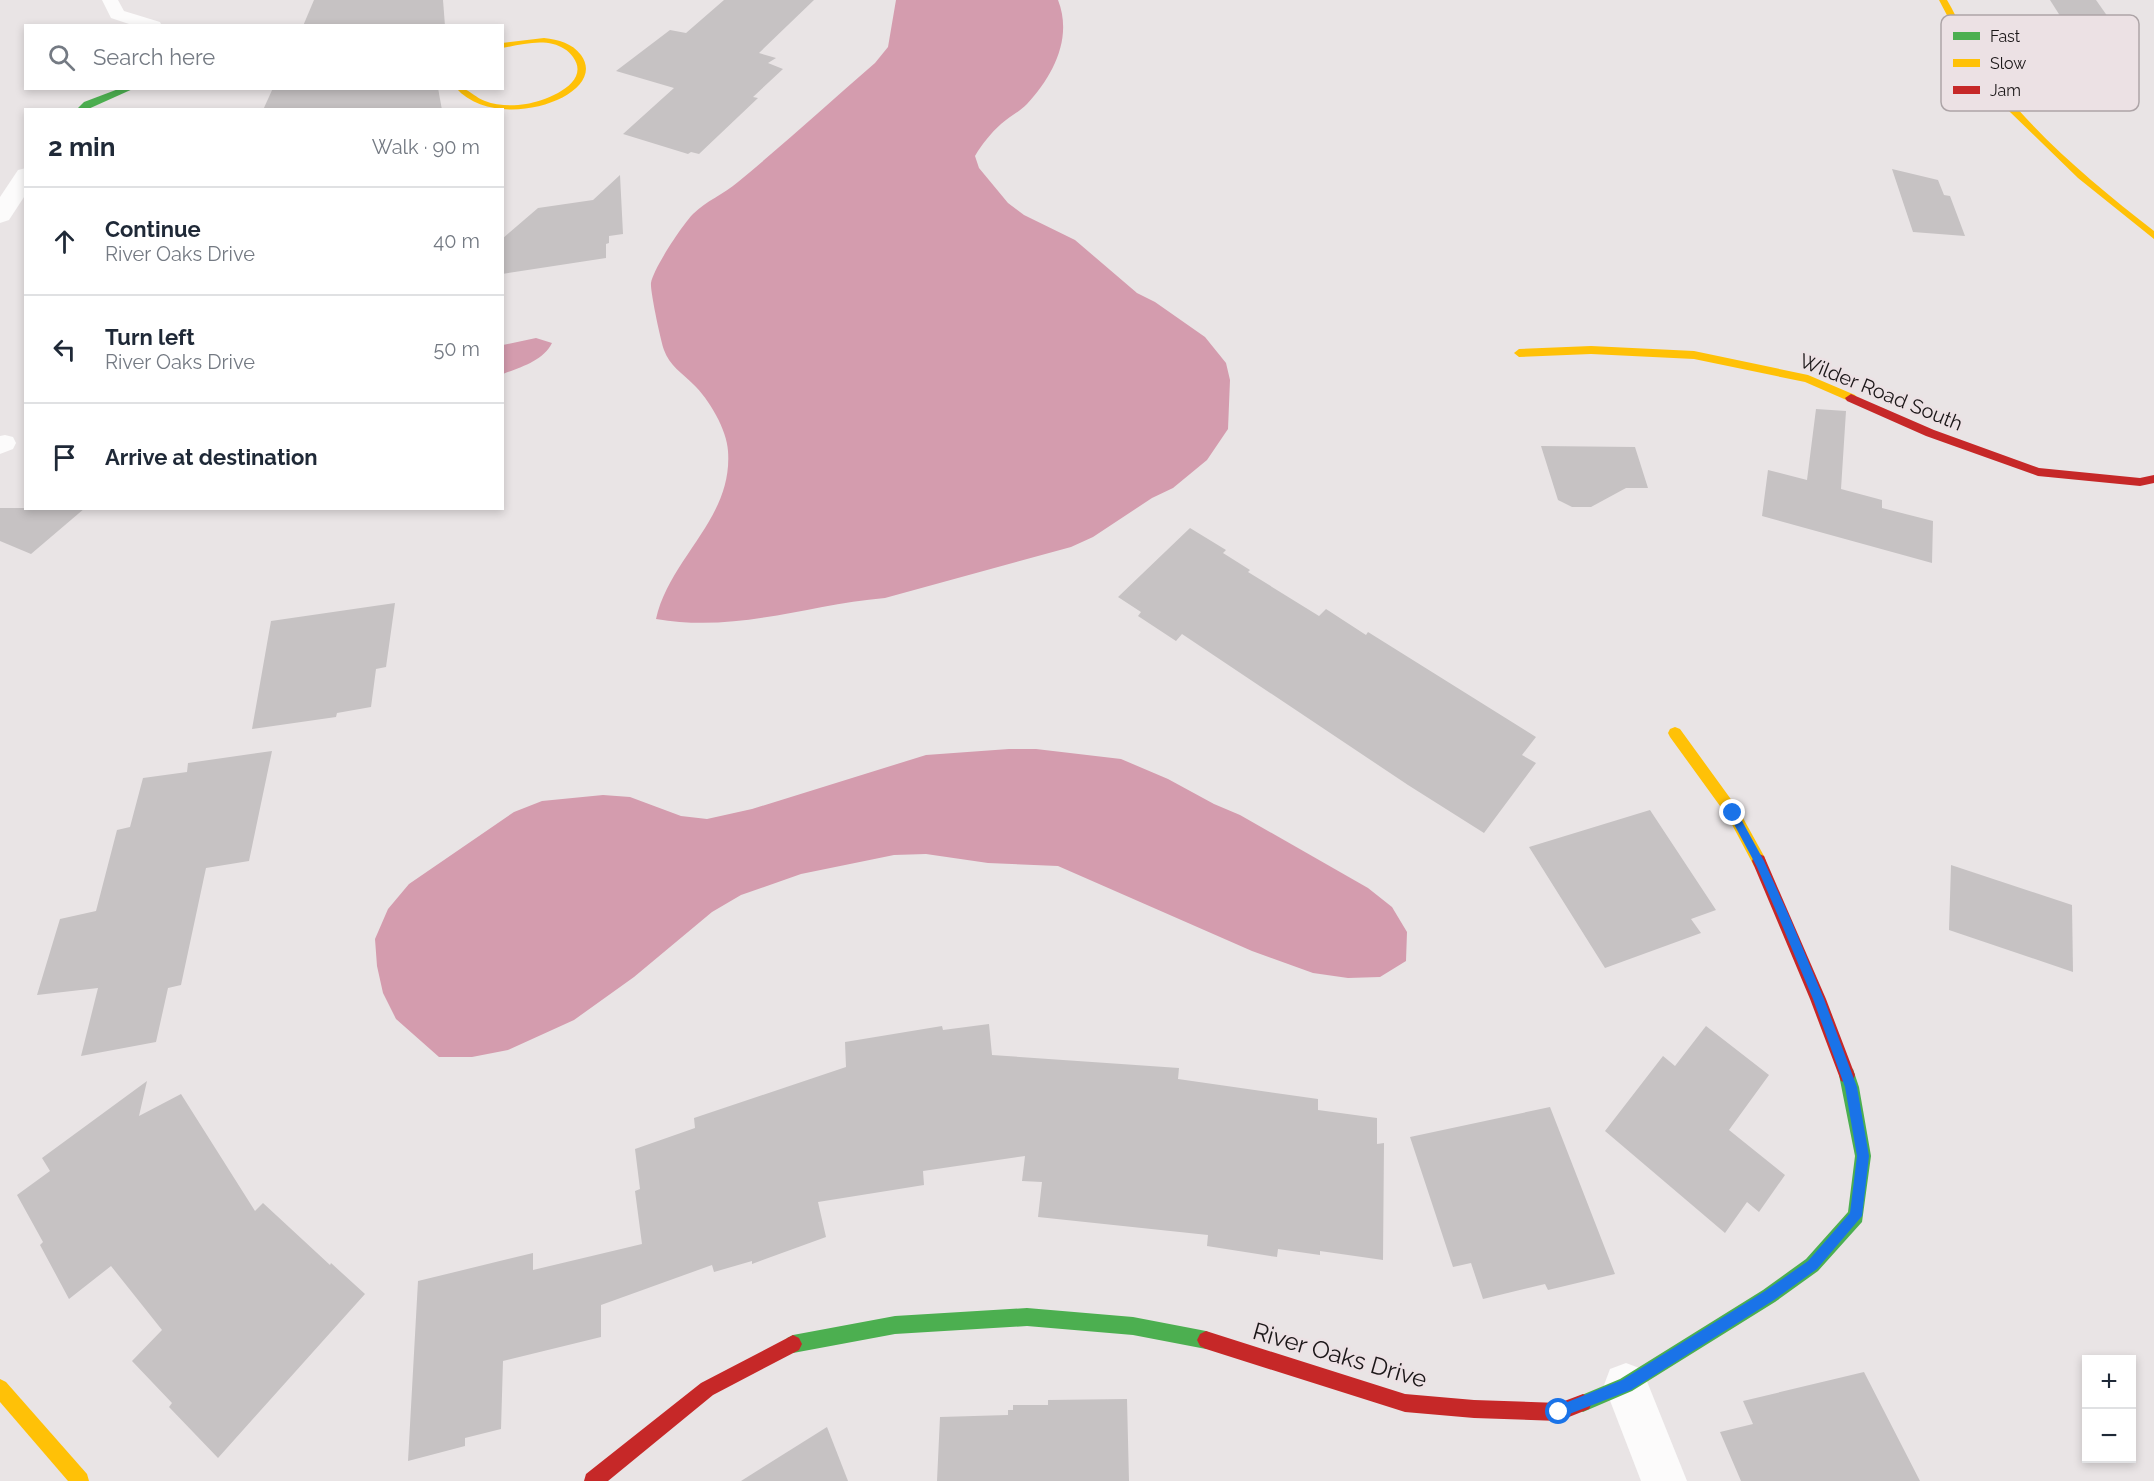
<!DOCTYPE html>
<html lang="en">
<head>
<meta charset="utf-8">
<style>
	:root { --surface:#fff; --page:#f2f2f3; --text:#1f2937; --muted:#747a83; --line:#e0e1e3 }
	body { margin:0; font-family:Raleway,sans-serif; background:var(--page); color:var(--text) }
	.controls { position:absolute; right:18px; bottom:18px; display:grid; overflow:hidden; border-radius:0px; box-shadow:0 3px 9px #0003 }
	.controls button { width:54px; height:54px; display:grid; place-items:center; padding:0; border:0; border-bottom:2px solid var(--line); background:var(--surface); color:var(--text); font:30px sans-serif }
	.stop { position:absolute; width:18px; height:18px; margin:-14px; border:4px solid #1a73e8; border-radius:50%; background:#fff }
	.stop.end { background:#1a73e8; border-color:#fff; box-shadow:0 2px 6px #0008 }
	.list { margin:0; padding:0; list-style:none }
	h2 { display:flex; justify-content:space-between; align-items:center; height:78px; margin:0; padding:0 24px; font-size:26px }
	h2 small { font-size:20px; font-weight:400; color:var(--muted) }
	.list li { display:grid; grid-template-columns:39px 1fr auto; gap:18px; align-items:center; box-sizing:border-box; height:108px; padding:0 24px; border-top:2px solid var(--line) }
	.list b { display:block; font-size:22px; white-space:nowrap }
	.list p { margin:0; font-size:20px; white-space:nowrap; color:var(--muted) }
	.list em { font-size:20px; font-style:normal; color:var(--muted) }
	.icon { flex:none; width:33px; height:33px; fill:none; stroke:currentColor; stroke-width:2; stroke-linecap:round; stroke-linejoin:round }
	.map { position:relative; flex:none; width:2154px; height:1481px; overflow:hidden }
	.search { position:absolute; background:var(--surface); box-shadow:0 3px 9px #0003; left:24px; top:24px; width:480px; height:66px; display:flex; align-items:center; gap:15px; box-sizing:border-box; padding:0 21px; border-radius:0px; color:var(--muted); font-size:22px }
	.panel { position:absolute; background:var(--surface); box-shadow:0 3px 9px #0003; left:24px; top:108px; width:480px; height:402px; border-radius:0px }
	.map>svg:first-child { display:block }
	.water { fill:#d49cae }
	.building { fill:#c6c2c3 }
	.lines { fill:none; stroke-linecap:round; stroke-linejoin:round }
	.lane { fill:#fcfbfb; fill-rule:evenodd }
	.street { fill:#fcfbfb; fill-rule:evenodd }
	.fast { fill:#4caf50; fill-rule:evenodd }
	.slow { fill:#ffc107; fill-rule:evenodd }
	.jam { fill:#c62828; fill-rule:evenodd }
	.route { fill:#1a73e8 }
	.labels { text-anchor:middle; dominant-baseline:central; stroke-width:5; stroke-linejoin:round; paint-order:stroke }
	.street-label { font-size:20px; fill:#1b1718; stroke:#ece1e4 }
	.near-street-label { font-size:24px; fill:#1b1718; stroke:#ece1e4 }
	.key { fill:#ece1e4; stroke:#ada4a7; stroke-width:1.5 }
	.key-label { font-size:16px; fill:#1b1718 }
</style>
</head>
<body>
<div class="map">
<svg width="2154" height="1481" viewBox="0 0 2154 1481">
	<rect width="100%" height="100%" fill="#e9e4e5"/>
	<g class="water">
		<path d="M 896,0 L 1058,0 C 1073,38 1053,76 1027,104 C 1019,112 1009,117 1001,124 C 991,133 982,144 975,156 L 979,168 L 1008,203 L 1024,215 L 1075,240 L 1137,293 L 1155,302 L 1205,337 L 1226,363 L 1230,380 L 1228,429 L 1207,460 L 1173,488 L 1152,498 L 1093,537 L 1071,547 L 885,598 C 805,605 738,633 656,619 C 670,557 733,519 728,451 C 727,430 709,399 693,384 C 683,374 669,365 664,350 C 661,342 650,291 651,283 C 653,269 683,224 693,214 C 706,201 724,194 738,182 C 784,144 829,103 875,63 L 888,47 Z"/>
		<path d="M 536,338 L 552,343 C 543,361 521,367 503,374 L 503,345 Z"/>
		<polygon points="1009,749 1036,749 1121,759 1168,779 1214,804 1240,815 1368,888 1392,907 1407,932 1406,961 1380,977 1348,978 1313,973 1252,951 1058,866 988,863 926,854 894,855 801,874 741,895 712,912 634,977 574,1020 508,1050 472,1057 439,1057 396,1019 383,993 377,966 375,939 388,909 409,884 514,812 542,801 603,795 630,797 681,816 707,819 752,809 926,755"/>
	</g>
	<g class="building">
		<polygon points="314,0 443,0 445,26 303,26"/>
		<polygon points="724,0 814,0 759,53 776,58 768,63 783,69 753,97 758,98 699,154 691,152 688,154 623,134 674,88 616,71 670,30 686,33"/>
		<polygon points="2050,0 2096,0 2134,54 2083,52"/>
		<polygon points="273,88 438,88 442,110 263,110"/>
		<polygon points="1892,169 1938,180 1944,195 1950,196 1965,236 1913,232"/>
		<polygon points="620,175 623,234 609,236 609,243 606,244 606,258 502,274 502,239 538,208 593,200"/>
		<polygon points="1816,409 1846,411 1841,489 1882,500 1882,508 1933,521 1932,563 1762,516 1768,470 1807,480"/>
		<polygon points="1541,446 1635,447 1648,488 1626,488 1591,507 1572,507 1558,500"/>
		<polygon points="0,508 85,508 31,554 0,541"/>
		<polygon points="1190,528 1226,550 1223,553 1250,570 1248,572 1319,616 1326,609 1366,635 1368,632 1536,737 1522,755 1536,763 1484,833 1408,785 1182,634 1176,641 1138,616 1141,612 1118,597"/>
		<polygon points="395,603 386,667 376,669 371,707 337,713 336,717 252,729 271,621"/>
		<polygon points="272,751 249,861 206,868 181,985 168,988 156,1042 81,1056 98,988 37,995 60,919 96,911 117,830 130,827 143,778 187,772 188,763"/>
		<polygon points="1650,810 1716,910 1691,919 1701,933 1605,968 1529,847"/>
		<polygon points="1951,865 2072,905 2073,972 1949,930"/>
		<polygon points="989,1024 992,1055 1179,1068 1178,1079 1318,1099 1318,1110 1377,1118 1377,1144 1384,1143 1383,1260 1320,1251 1320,1255 1278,1249 1277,1257 1207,1246 1208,1235 1038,1217 1042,1182 1022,1181 1025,1156 923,1171 924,1185 818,1202 826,1237 752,1264 752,1261 714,1272 712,1265 601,1305 601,1337 503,1361 501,1429 465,1438 465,1446 408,1461 418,1281 533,1253 533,1270 642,1244 635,1191 640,1189 635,1149 695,1128 694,1118 846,1067 845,1042 942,1026 943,1030"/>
		<polygon points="1706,1026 1769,1075 1729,1130 1785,1175 1759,1212 1747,1202 1725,1233 1605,1131 1663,1056 1675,1066"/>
		<polygon points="147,1081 139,1116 181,1094 255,1211 263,1203 330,1265 331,1263 365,1294 218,1458 169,1407 172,1403 132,1361 162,1330 111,1266 69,1299 40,1245 43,1242 17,1195 50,1171 42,1158"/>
		<polygon points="1550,1107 1615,1274 1548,1290 1545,1284 1483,1299 1471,1263 1453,1267 1410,1137"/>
		<polygon points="1864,1372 1920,1481 1741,1481 1720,1432 1753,1424 1743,1401"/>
		<polygon points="1127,1399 1129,1481 937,1481 940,1417 1008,1415 1008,1410 1013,1410 1013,1405 1048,1405 1048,1400"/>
		<polygon points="827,1427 848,1481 741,1481"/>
	</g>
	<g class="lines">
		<g class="lane">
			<polygon points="102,0 118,0 124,11 160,22 162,26 135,26 111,18"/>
			<polygon points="5,435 13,437 16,443 13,449 0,454 0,436"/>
		</g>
		<g class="street">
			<polygon points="26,168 26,194 9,220 0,223 0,197 18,170"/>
			<polygon points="1626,1363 1642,1369 1687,1481 1641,1481 1604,1385 1610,1369"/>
		</g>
		<g class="fast">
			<polygon points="121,88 135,88 86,110 76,110 84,102"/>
			<polygon points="1847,1067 1853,1069 1859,1087 1871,1156 1862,1222 1818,1271 1775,1302 1632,1391 1583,1412 1577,1409 1574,1403 1577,1397 1620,1379 1763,1290 1806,1259 1848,1212 1855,1156 1839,1075 1841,1069"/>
			<polygon points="1027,1308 1133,1317 1206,1331 1212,1334 1215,1340 1212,1346 1206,1349 1133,1335 1027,1326 895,1334 793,1353 787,1350 784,1344 787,1338 793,1335 895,1316"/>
		</g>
		<g class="slow">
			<path d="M 1939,0 L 1947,0 C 1959,20 1966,42 1980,61 C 2026,128 2090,181 2154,231 L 2154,239 L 2078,178 L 2010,112 L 1971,61 Z"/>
			<path d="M 544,38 C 559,40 572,43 581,55 C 611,96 497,135 456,88 C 470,88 472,96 485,101 C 497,106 513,106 526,104 C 546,101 592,83 573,57 C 568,50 561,46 553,44 C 537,40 519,45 502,48 L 502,43 Z"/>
			<polygon points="1591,346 1694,351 1808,375 1855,395 1857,398 1851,402 1805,382 1694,359 1591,354 1519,357 1514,353 1519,349"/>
			<polygon points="1675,727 1680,729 1738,809 1764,856 1766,861 1764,866 1759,868 1754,866 1728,817 1670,737 1668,733 1670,729"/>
			<polygon points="0,1379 6,1382 87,1474 89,1481 68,1481 0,1402"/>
		</g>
		<g class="jam">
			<polygon points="1851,394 1934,430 2039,468 2140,478 2154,475 2154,483 2140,486 2038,476 1926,436 1847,401 1845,398"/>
			<polygon points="1759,854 1764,856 1826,999 1855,1075 1853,1081 1847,1083 1841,1081 1810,999 1752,861 1754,856"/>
			<polygon points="1206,1331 1405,1394 1474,1400 1559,1403 1583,1394 1589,1397 1592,1403 1589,1409 1559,1421 1474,1418 1405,1412 1206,1349 1200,1346 1197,1340 1200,1334"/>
			<polygon points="793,1335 799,1338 802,1344 799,1350 713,1395 608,1481 584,1481 586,1474 701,1383"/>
		</g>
	</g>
	<polygon class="route" points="1733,809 1736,810 1764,861 1790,918 1824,999 1857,1087 1869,1156 1862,1216 1817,1269 1774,1300 1631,1390 1559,1418 1555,1416 1553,1412 1555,1407 1622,1380 1765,1291 1808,1261 1850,1213 1857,1156 1845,1087 1813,999 1779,918 1757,867 1728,813"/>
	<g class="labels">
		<g class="street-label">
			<text transform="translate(1881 392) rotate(22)">Wilder Road South</text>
		</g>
		<g class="near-street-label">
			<text transform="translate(1340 1355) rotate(16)">River Oaks Drive</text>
		</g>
	</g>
	<rect x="1941" y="15" width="198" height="96" rx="9" class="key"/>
	<rect x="1953" y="32" width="27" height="8" fill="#4caf50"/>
	<rect x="1953" y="59" width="27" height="8" fill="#ffc107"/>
	<rect x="1953" y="86" width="27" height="8" fill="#c62828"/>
	<g class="key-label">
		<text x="1990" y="42">Fast</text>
		<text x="1990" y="69">Slow</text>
		<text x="1990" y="96">Jam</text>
	</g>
</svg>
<div class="controls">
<button>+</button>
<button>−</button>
</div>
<div class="stop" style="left:1559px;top:1412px"></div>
<div class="stop end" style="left:1733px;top:813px"></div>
<div class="search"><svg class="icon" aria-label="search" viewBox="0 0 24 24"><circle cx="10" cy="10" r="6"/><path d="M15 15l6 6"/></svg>Search here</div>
<section class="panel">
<h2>2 min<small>Walk · 90 m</small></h2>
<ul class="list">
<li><svg class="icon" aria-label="ahead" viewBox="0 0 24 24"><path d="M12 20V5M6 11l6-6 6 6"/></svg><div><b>Continue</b><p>River Oaks Drive</p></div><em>40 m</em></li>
<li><svg class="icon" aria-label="left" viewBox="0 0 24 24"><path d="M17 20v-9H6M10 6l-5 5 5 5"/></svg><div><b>Turn left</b><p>River Oaks Drive</p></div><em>50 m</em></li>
<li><svg class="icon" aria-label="arrive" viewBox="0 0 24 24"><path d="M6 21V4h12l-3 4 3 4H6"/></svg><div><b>Arrive at destination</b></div></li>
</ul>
</section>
</div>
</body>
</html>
